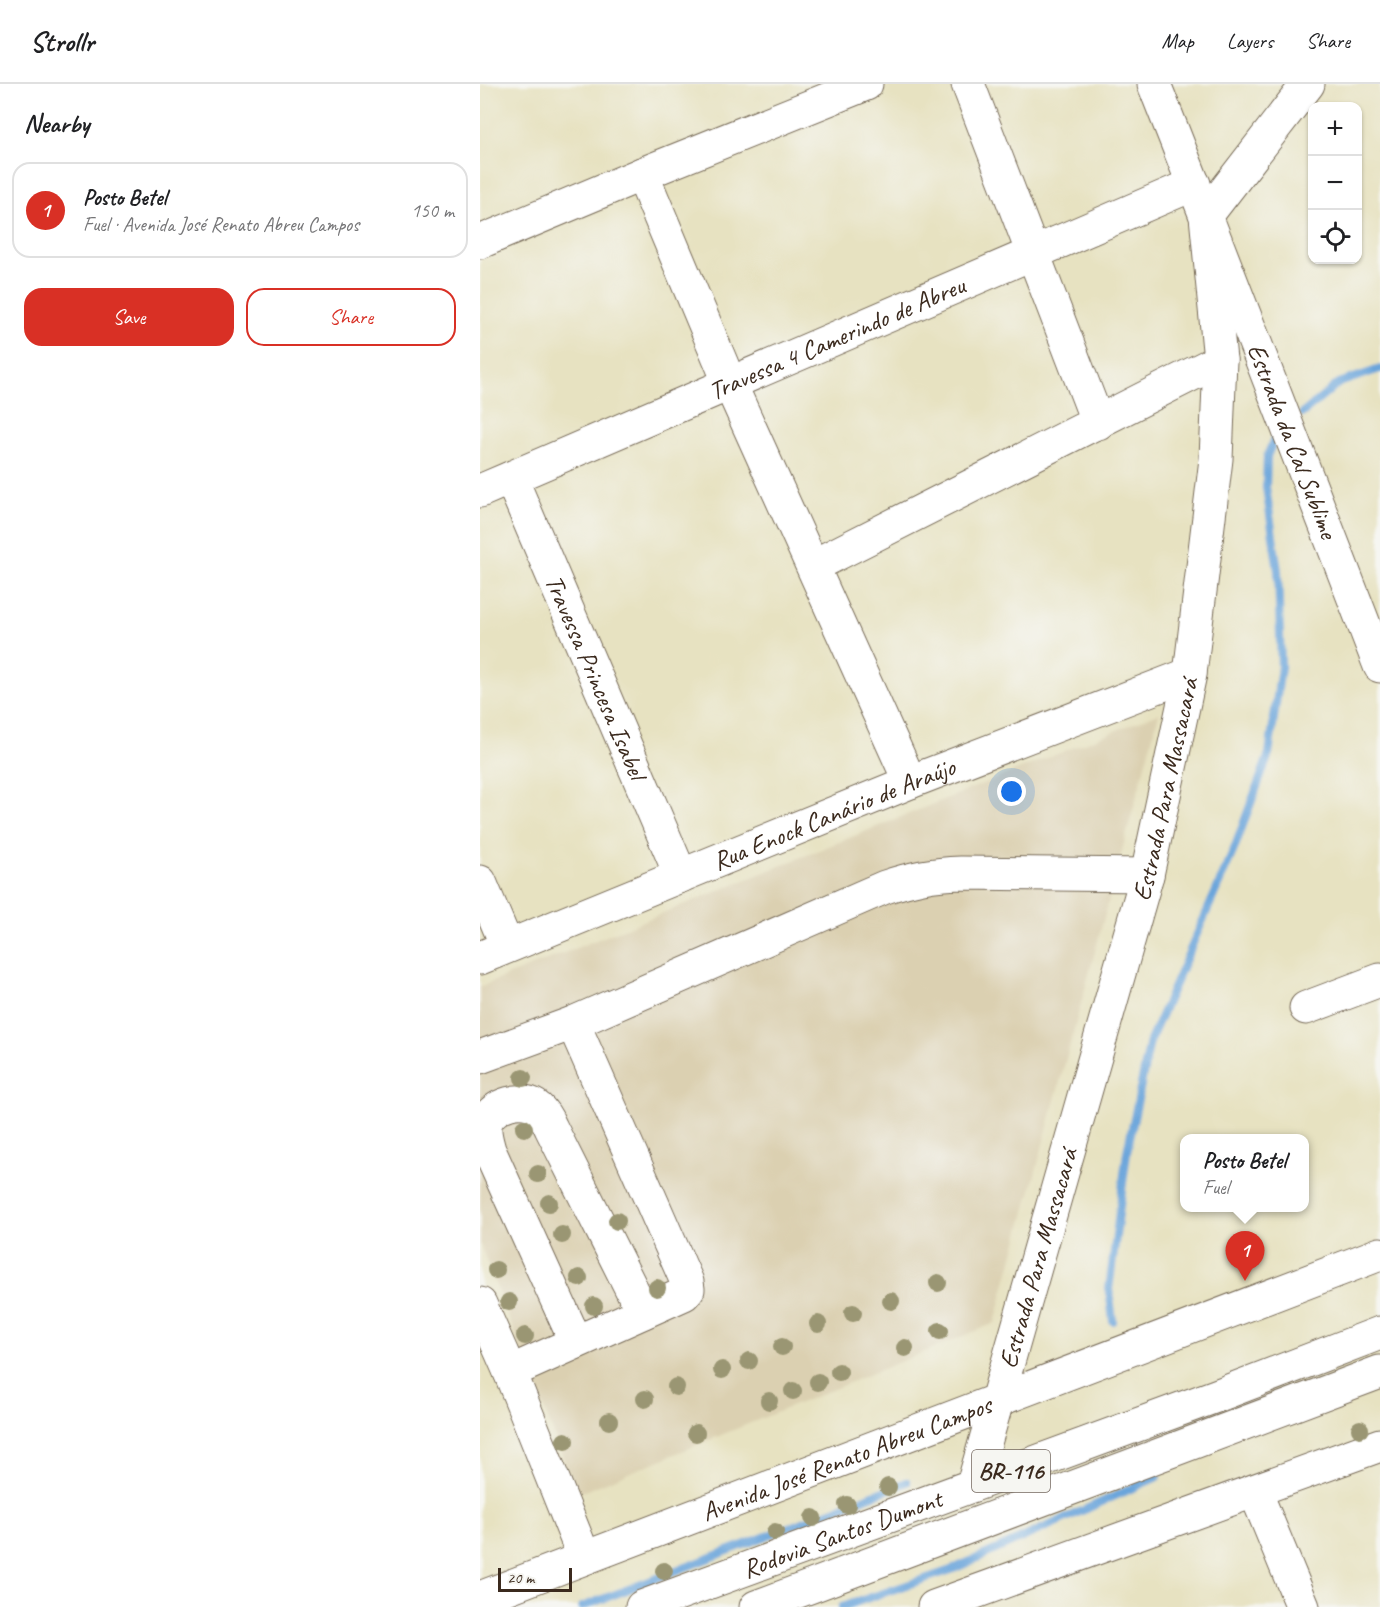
<!DOCTYPE html>
<html lang="en">
<head>
<meta charset="utf-8">
<style>
	:root { --surface:#fff; --page:#f6f6f6; --text:#202124; --muted:#757577; --line:#e0e0e0; --accent:#d93025 }
	body { margin:0; font-family:Caveat,sans-serif; background:var(--page); color:var(--text) }
	.controls { position:absolute; right:18px; top:18px; display:grid; overflow:hidden; border-radius:12px; box-shadow:0 2px 4px #0004 }
	.controls button { width:54px; height:54px; display:grid; place-items:center; padding:0; border:0; border-bottom:2px solid var(--line); background:var(--surface); color:var(--text); font:30px sans-serif }
	.scale { position:absolute; left:18px; bottom:15px; width:74px; box-sizing:border-box; padding-left:6px; border:3px solid #3b2a1e; border-top:0; font-size:16px; line-height:21px; white-space:nowrap; color:#3b2a1e; -webkit-text-stroke:4px #f6f6f2; paint-order:stroke }
	.you { position:absolute; left:532px; top:708px; width:21px; height:21px; margin:-15px; border:4px solid #fff; border-radius:50%; background:#1a73e8; box-shadow:0 0 0 9px #1a73e833 }
	.badge { display:grid; place-items:center; width:39px; height:39px; border-radius:50%; background:var(--accent); color:#fff; font-size:20px; font-weight:700 }
	.pin { position:absolute; translate:-50% -50px; filter:drop-shadow(0 2px 3px #0008) }
	.pin::after { content:''; position:absolute; top:32px; width:21px; height:18px; background:inherit; clip-path:polygon(0 0,100% 0,50% 100%) }
	.popup { position:absolute; left:700px; top:1050px; width:129px; height:78px; box-sizing:border-box; display:grid; place-content:center; border-radius:12px; background:var(--surface); filter:drop-shadow(0 2px 4px #0005); font-size:20px; white-space:nowrap; color:var(--muted) }
	.popup b { font-size:22px; color:var(--text) }
	.popup::after { content:''; position:absolute; left:50%; top:100%; margin-left:-12px; border:12px solid transparent; border-top-color:var(--surface) }
	.list { margin:0; padding:0; list-style:none }
	h2 { display:flex; justify-content:space-between; align-items:center; height:78px; margin:0; padding:0 24px; font-size:26px }
	h2 small { font-size:20px; font-weight:400; color:var(--muted) }
	.list li { display:grid; grid-template-columns:39px 1fr auto; gap:18px; align-items:center; box-sizing:border-box; height:96px; margin:0 12px 12px; padding:0 12px; border:2px solid var(--line); border-radius:18px }
	.list b { display:block; font-size:22px; white-space:nowrap }
	.list p { margin:0; font-size:20px; white-space:nowrap; color:var(--muted) }
	.list em { font-size:20px; font-style:normal; color:var(--muted) }
	.actions { display:flex; gap:12px; padding:18px 24px }
	.actions a { flex:1; padding:14px 0; border:2px solid var(--accent); border-radius:18px; text-align:center; font-size:21px; color:var(--accent) }
	.actions .main { background:var(--accent); color:#fff }
	.icon { flex:none; width:33px; height:33px; fill:none; stroke:currentColor; stroke-width:2; stroke-linecap:round; stroke-linejoin:round }
	.map { position:relative; flex:none; width:900px; height:1523px; overflow:hidden }
	header { display:flex; align-items:center; gap:36px; box-sizing:border-box; height:84px; padding:0 30px; background:var(--surface); border-bottom:2px solid var(--line) }
	header strong { font-size:28px }
	nav { display:flex; gap:33px; margin-inline-start:auto; font-size:21px }
	main { display:flex }
	aside { flex:1; background:var(--surface) }
	.map>svg:first-child { display:block }
	.built { fill:#dbd0b1 }
	.lines { fill:none; stroke-linecap:round; stroke-linejoin:round }
	.stream { stroke:#6ba5db; stroke-width:8 }
	.minor-casing { stroke:#776a57; stroke-width:35 }
	.major-casing { stroke:#776a57; stroke-width:35 }
	.highway-casing { stroke:#776a57; stroke-width:35 }
	.minor { stroke:#fff; stroke-width:33 }
	.major { stroke:#fff; stroke-width:33 }
	.highway { stroke:#fff; stroke-width:33 }
	.tree { fill:#9a9673 }
	.labels { text-anchor:middle; dominant-baseline:central; stroke-width:4.5; stroke-linejoin:round; paint-order:stroke }
	.shield { fill:#f6f6f2; stroke:#73675e; stroke-width:1.5 }
	.shield-label { font-size:24px; font-weight:bold; fill:#3b2a1e }
	.street-label { font-size:26px; fill:#3b2a1e; stroke:#f6f6f2 }
</style>
</head>
<body>
<header>
<strong>Strollr</strong>
<nav><a>Map</a><a>Layers</a><a>Share</a></nav>
</header>
<main>
<aside>
<h2>Nearby<small></small></h2>
<ul class="list">
<li><span class="badge">1</span><div><b>Posto Betel</b><p>Fuel · Avenida José Renato Abreu Campos</p></div><em>150 m</em></li>
</ul>
<div class="actions"><a class="main">Save</a><a>Share</a></div>
</aside>
<div class="map">
<svg width="900" height="1523" viewBox="0 0 900 1523">
	<rect width="100%" height="100%" fill="#f6f6f2"/>
	<filter id="ink" filterUnits="userSpaceOnUse"><feTurbulence type="fractalNoise" baseFrequency=".0167" numOctaves="2"/><feDisplacementMap in="SourceGraphic" scale="12" xChannelSelector="R" yChannelSelector="G"/><feConvolveMatrix kernelMatrix="1 2 1 2 8 2 1 2 1" color-interpolation-filters="sRGB"/></filter>
	<filter id="wash" filterUnits="userSpaceOnUse"><feTurbulence type="fractalNoise" baseFrequency=".008" numOctaves="4" result="noise"/><feDisplacementMap in="SourceGraphic" scale="24" xChannelSelector="R" yChannelSelector="G"/><feGaussianBlur stdDeviation="1.35" result="paint"/><feColorMatrix in="noise" values="0 0 0 0 0 0 0 0 0 0 0 0 0 0 0 0 0 1.4 0 .05"/><feComposite in="paint" operator="in"/></filter>
	<g filter="url(#wash)">
		<rect width="100%" height="100%" fill="#e7e2c1"/>
		<polygon class="built" points="679,629 515,1239 97,1410 0,1160 0,903"/>
		<g class="lines">
			<g class="stream">
				<polyline points="823,329 859,299 900,285"/>
				<polyline points="633,1237 629,1205 647,1068 670,957 753,768 789,670 801,583 798,487 786,403 787,372 795,353"/>
				<polyline points="102,1523 427,1398"/>
				<polyline points="362,1523 471,1486 677,1393"/>
			</g>
		</g>
	</g>
	<g filter="url(#ink)">
		<g class="lines">
			<g class="minor-casing">
				<g id="minor">
					<polyline points="488,0 618,339"/>
					<path id="s1" d="M 828,0 L 726,132 L 900,582"/>
					<polyline points="162,90 250,300 430,698"/>
					<polyline points="0,158 162,90 386,0"/>
					<path id="s2" d="M 31,394 L 201,792"/>
					<path id="s3" d="M 0,407 L 714,100"/>
					<polyline points="333,482 740,276"/>
					<polyline points="0,798 27,862"/>
					<path id="s4" d="M 0,874 L 430,698 L 710,590"/>
					<polyline points="826,924 900,896"/>
					<path d="M 0,973 L 93,939 L 405,803 C 432,794 452,790 481,789 L 667,791"/>
					<polyline points="0,1220 30,1288 104,1473"/>
					<path d="M 96,1258 L 9,1066 C 7,1058 3,1047 6,1038 C 12,1020 44,1011 58,1024 C 64,1029 68,1037 71,1044 L 163,1228"/>
					<polyline points="30,1288 204,1210 208,1205 207,1198 93,939"/>
					<polyline points="775,1407 823,1523"/>
					<path id="s5" d="M 0,1514 L 900,1170"/>
				</g>
			</g>
			<g class="major-casing">
				<g id="major">
					<path id="s6" d="M 493,1401 L 667,791 L 710,590 L 736,375 L 740,276 L 726,132 L 674,0"/>
					<polyline points="454,1523 900,1361"/>
				</g>
			</g>
			<g class="highway-casing">
				<g id="highway">
					<path id="s7" d="M 162,1523 L 736,1312 L 900,1249"/>
					<polyline points="276,1523 900,1288"/>
				</g>
			</g>
			<use href="#minor" class="minor"/>
			<use href="#major" class="major"/>
			<use href="#highway" class="highway"/>
		</g>
		<g class="tree">
			<circle cx="43" cy="994" r="9"/>
			<circle cx="44" cy="1044" r="9"/>
			<circle cx="58" cy="1090" r="9"/>
			<circle cx="69" cy="1119" r="9"/>
			<circle cx="137" cy="1137" r="9"/>
			<circle cx="82" cy="1151" r="9"/>
			<circle cx="16" cy="1186" r="9"/>
			<circle cx="99" cy="1194" r="9"/>
			<circle cx="458" cy="1199" r="9"/>
			<circle cx="177" cy="1204" r="9"/>
			<circle cx="411" cy="1217" r="9"/>
			<circle cx="29" cy="1218" r="9"/>
			<circle cx="114" cy="1222" r="9"/>
			<circle cx="373" cy="1229" r="9"/>
			<circle cx="338" cy="1240" r="9"/>
			<circle cx="460" cy="1247" r="9"/>
			<circle cx="45" cy="1252" r="9"/>
			<circle cx="302" cy="1263" r="9"/>
			<circle cx="425" cy="1264" r="9"/>
			<circle cx="269" cy="1277" r="9"/>
			<circle cx="242" cy="1286" r="9"/>
			<circle cx="359" cy="1288" r="9"/>
			<circle cx="338" cy="1298" r="9"/>
			<circle cx="196" cy="1303" r="9"/>
			<circle cx="313" cy="1307" r="9"/>
			<circle cx="165" cy="1315" r="9"/>
			<circle cx="289" cy="1317" r="9"/>
			<circle cx="129" cy="1337" r="9"/>
			<circle cx="880" cy="1345" r="9"/>
			<circle cx="216" cy="1349" r="9"/>
			<circle cx="85" cy="1357" r="9"/>
			<circle cx="408" cy="1403" r="9"/>
			<circle cx="367" cy="1421" r="9"/>
			<circle cx="333" cy="1434" r="9"/>
			<circle cx="295" cy="1448" r="9"/>
			<circle cx="184" cy="1487" r="9"/>
		</g>
	</g>
	<g class="labels">
		<rect class="shield" x="492" y="1366" width="78" height="42" rx="4.5"/>
		<g class="shield-label">
			<text x="531" y="1387">BR-116</text>
		</g>
		<g class="street-label">
			<text stroke="none"><textPath href="#s3" startOffset="388">Travessa 4 Camerindo de Abreu</textPath></text>
			<text stroke="none"><textPath href="#s1" startOffset="408">Estrada da Cal Sublime</textPath></text>
			<text stroke="none"><textPath href="#s2" startOffset="216">Travessa Princesa Isabel</textPath></text>
			<text stroke="none"><textPath href="#s6" startOffset="722">Estrada Para Massacará</textPath></text>
			<text stroke="none"><textPath href="#s4" startOffset="382">Rua Enock Canário de Araújo</textPath></text>
			<text stroke="none"><textPath href="#s6" startOffset="236">Estrada Para Massacará</textPath></text>
			<text stroke="none"><textPath href="#s5" startOffset="392">Avenida José Renato Abreu Campos</textPath></text>
			<text stroke="none"><textPath href="#s7" startOffset="213">Rodovia Santos Dumont</textPath></text>
		</g>
	</g>
</svg>
<div class="controls">
<button>+</button>
<button>−</button>
<button><svg class="icon" aria-label="locate" viewBox="0 0 24 24"><circle cx="12" cy="12" r="6"/><path d="M12 2v4M12 18v4M2 12h4M18 12h4"/></svg></button>
</div>
<div class="scale">20 m</div>
<div class="you"></div>
<div class="pin badge" style="left:765px;top:1197px">1</div>
<div class="popup"><b>Posto Betel</b>Fuel</div>
</div>
</main>
</body>
</html>
